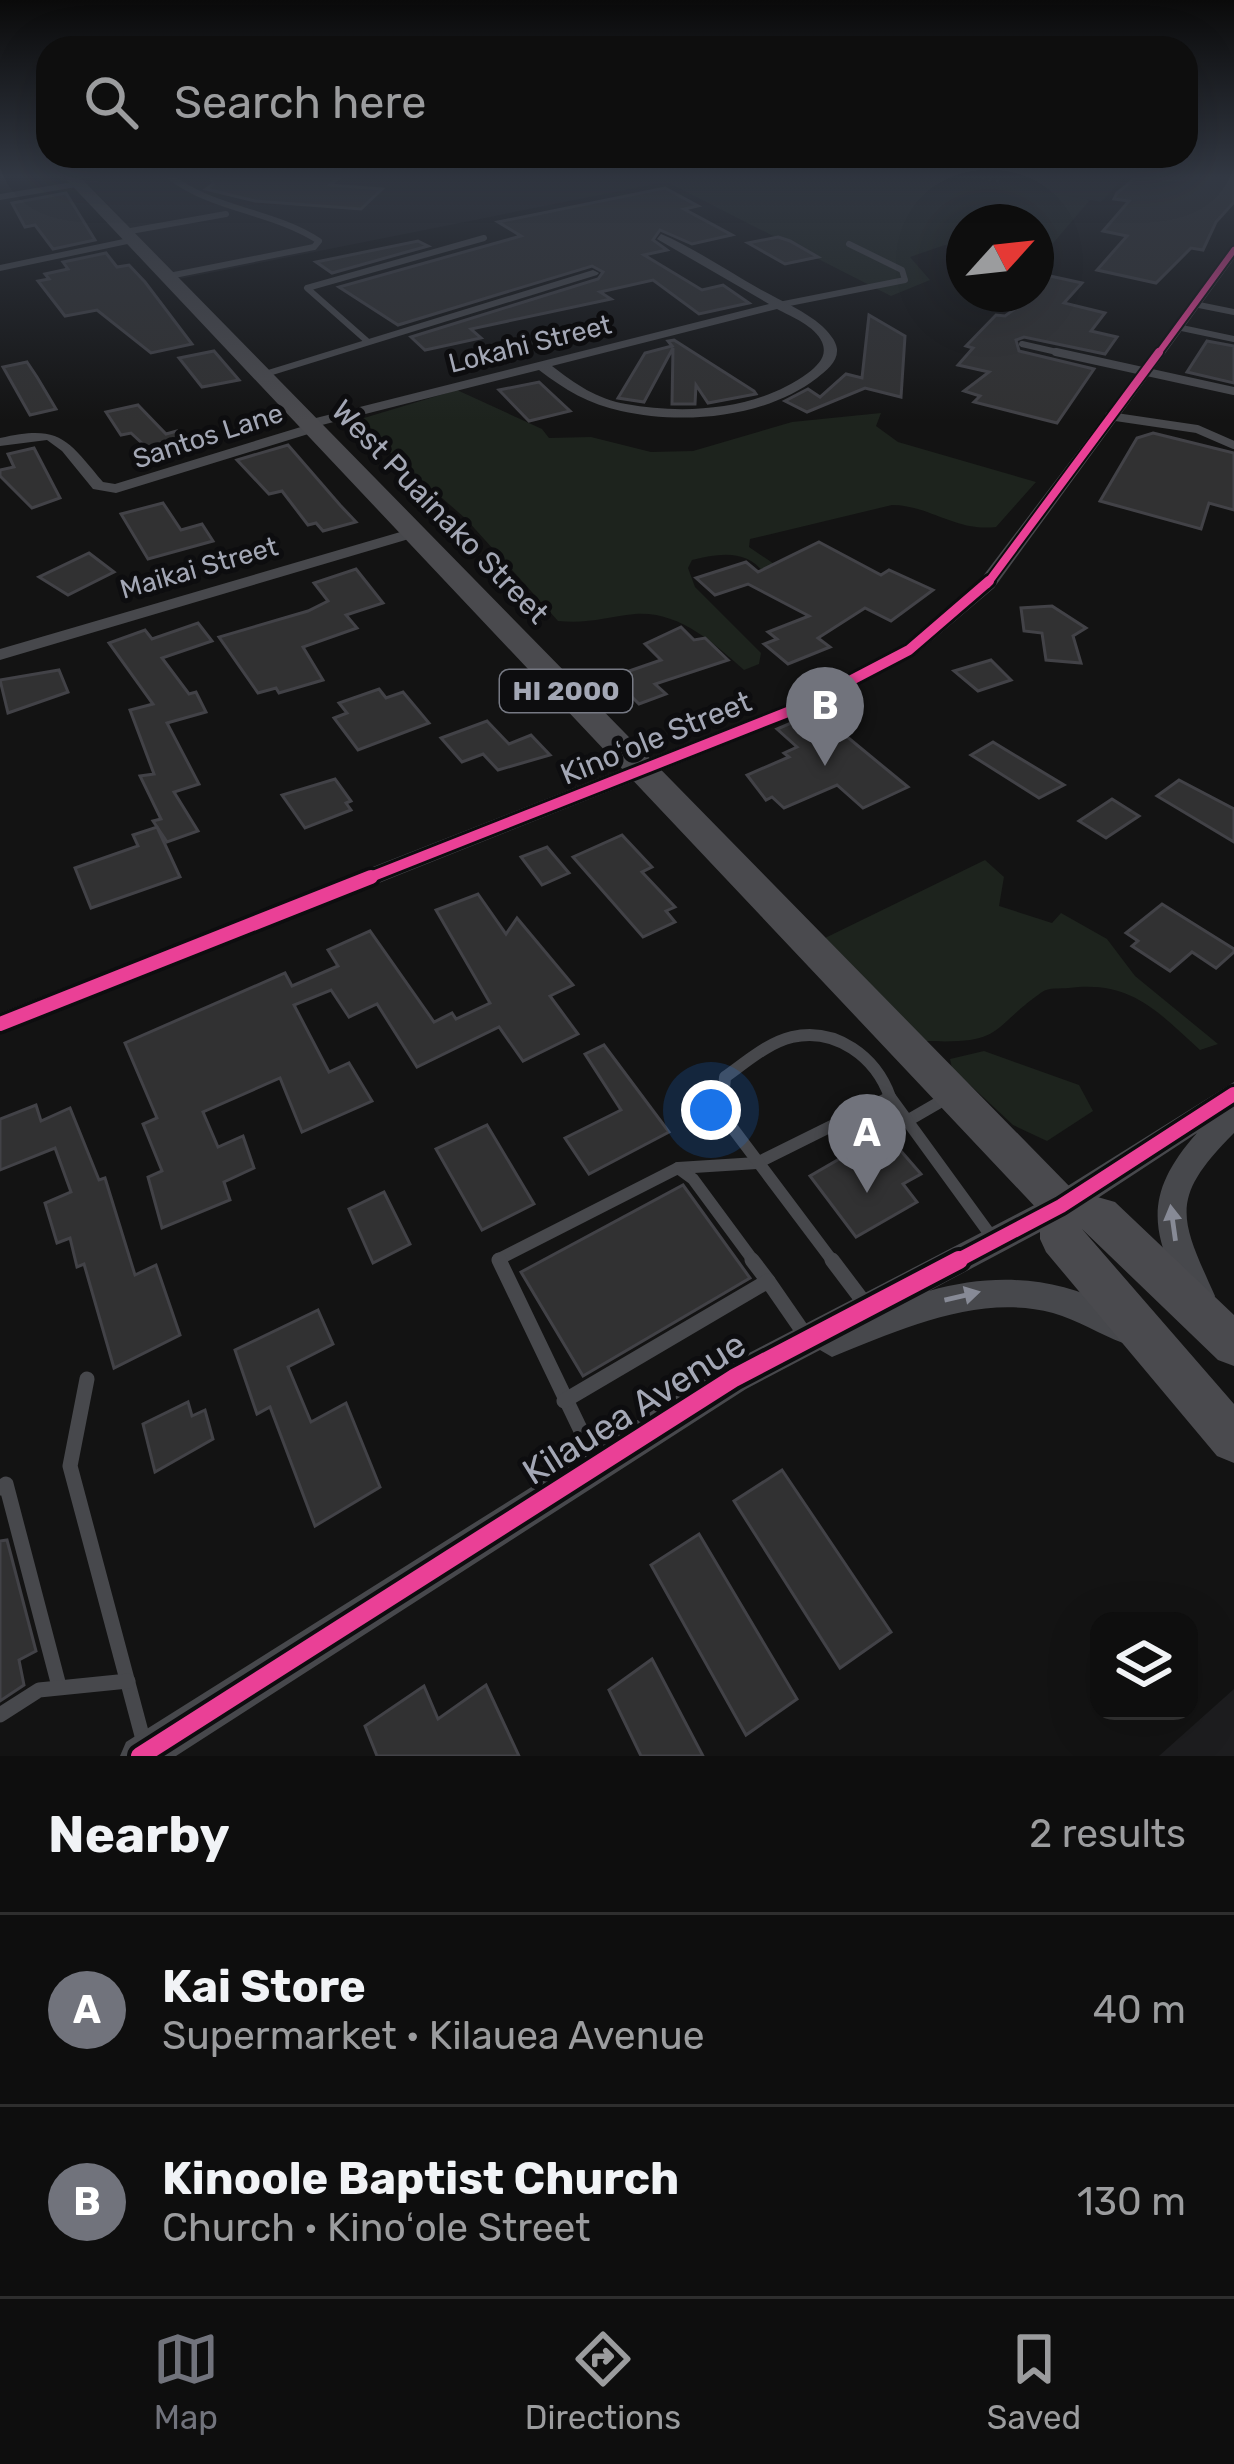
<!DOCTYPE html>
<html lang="en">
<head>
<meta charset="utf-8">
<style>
	:root { --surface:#0e0e0e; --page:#171717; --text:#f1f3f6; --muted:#9b9c9e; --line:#2e2e2e; --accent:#71737c }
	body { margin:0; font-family:Rubik,sans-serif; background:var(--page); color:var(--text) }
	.controls { position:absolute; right:36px; bottom:36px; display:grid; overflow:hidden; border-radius:24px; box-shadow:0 12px 48px #0002 }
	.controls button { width:108px; height:108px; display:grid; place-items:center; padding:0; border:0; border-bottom:3px solid var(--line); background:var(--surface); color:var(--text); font:60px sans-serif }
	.compass { position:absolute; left:946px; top:204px; width:108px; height:108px; border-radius:50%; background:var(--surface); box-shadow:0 12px 48px #0002; rotate:63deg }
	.you { position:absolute; left:711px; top:1110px; width:42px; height:42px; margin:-30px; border:9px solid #fff; border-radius:50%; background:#1a73e8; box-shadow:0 0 0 18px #1a73e833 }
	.badge { display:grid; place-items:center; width:78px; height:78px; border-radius:50%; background:var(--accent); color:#fff; font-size:39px; font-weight:700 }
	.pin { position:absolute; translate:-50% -99px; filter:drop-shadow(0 3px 6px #0008) }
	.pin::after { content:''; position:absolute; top:63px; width:42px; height:36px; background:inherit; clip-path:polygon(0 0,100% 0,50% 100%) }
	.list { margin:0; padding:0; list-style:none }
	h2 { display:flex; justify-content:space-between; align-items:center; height:156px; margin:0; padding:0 48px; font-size:51px }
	h2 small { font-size:39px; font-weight:400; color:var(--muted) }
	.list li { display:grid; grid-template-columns:78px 1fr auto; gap:36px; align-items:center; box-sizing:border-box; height:192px; padding:0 48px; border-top:3px solid var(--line) }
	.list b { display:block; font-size:45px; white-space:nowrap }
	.list p { margin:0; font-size:39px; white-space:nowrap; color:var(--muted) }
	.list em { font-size:39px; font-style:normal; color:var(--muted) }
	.icon { flex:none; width:66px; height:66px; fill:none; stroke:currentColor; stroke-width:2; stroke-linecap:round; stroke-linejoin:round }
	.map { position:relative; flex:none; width:1234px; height:1756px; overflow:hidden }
	.search { position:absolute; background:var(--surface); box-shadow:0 12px 48px #0002; left:36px; right:36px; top:36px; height:132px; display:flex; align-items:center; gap:30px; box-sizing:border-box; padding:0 42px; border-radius:36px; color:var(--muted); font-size:45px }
	.sheet { height:540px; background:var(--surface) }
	nav { display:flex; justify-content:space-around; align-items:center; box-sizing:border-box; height:168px; border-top:3px solid var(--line); background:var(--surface); font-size:33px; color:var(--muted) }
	nav a { display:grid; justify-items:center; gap:6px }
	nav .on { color:var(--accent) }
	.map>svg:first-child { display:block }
	.built { fill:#1d1d1f }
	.green { fill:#1d231d }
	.building { fill:#313132; stroke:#424247; stroke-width:3 }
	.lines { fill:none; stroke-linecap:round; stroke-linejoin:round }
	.path { stroke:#49494e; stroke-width:3; stroke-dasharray:3 4.5; stroke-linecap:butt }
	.service-far3 { stroke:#47484c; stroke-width:6 }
	.service-far2 { stroke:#47484c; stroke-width:8 }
	.service-far1 { stroke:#47484c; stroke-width:12 }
	.service { stroke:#47484c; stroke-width:15 }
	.minor { fill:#47484c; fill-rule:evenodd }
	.tertiary { fill:#47484c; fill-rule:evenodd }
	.trunk { fill:#4a4a4e; fill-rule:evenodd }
	.cycleway-far4-casing { stroke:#0d0d0f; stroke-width:10 }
	.cycleway-far3-casing { stroke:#0d0d0f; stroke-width:12 }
	.cycleway-far2-casing { stroke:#0d0d0f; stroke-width:16 }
	.cycleway-far1-casing { stroke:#0d0d0f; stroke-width:21 }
	.cycleway-casing { stroke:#0d0d0f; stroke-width:26 }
	.cycleway-far4 { stroke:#ea4096; stroke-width:6 }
	.cycleway-far3 { stroke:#ea4096; stroke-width:8 }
	.cycleway-far2 { stroke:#ea4096; stroke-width:10 }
	.cycleway-far1 { stroke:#ea4096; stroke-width:14 }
	.cycleway { stroke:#ea4096; stroke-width:18 }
	.oneway { fill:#878a96 }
	.labels { text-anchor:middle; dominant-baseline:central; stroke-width:10; stroke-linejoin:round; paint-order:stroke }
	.far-street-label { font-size:27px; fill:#a3a7b5; stroke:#0d0d0f }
	.shield { fill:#0d0d0f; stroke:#767983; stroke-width:3 }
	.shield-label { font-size:27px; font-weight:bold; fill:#a3a7b5 }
	.street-label { font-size:30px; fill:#a3a7b5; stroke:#0d0d0f }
	.near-street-label { font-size:36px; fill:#a3a7b5; stroke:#0d0d0f }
</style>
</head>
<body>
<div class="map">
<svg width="1234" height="1756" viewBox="0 0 1234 1756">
	<rect width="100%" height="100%" fill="#131313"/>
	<g class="built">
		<polygon points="80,176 695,176 179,279"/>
		<polygon points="959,176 1126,176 1101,202"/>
		<polygon points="1234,1689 1234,1756 1159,1756"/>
	</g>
	<g class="green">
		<polygon points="695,176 965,176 1090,200 1037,262 1036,222 964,222 964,249 945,245 910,257 930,280 891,296 665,181"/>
		<path d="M 457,390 L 542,429 L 549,438 L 591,437 L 651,452 L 693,451 L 792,422 L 881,413 L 876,426 L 898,442 L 1036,482 L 996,527 C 956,532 929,505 892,505 L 750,539 L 749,547 L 783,570 L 767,578 C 750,548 720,553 692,560 L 688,568 L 695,587 L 761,653 L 759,664 L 744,670 C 713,643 680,611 635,614 C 606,617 589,624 558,621 L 466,519 L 354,421 Z"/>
		<path d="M 985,860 L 1004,877 L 999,906 L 1052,923 L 1061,913 L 1107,939 L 1135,976 L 1218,1044 L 1200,1050 C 1157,1011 1131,980 1069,988 C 1060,989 1049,987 1042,992 C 988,1030 1005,1044 926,1041 L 825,938 Z"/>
		<polygon points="984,1051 1079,1085 1093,1111 1047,1141 1013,1125 952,1068 950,1059"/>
	</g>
	<g class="building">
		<polygon points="211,176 341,176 330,185 382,189 361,209 255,201 206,189 213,184"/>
		<polygon points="1138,176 1170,180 1234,176 1234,202 1216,222 1203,250 1191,248 1156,283 1097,270 1127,236 1103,231 1129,201 1114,199 1117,193"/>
		<polygon points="665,188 698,206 684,209 732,235 692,244 660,230 653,240 667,250 644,255 702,290 723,285 749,303 699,314 653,280 600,292 611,299 471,329 481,338 425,350 411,337 598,279 603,272 592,266 398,325 339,287 521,236 498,222"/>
		<polygon points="66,193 95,240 53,249 35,225 25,227 12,203"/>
		<polygon points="778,237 790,241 818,257 785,264 748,243"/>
		<polygon points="418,241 428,246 332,273 316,262"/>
		<polygon points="106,253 117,267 129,265 145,282 192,344 151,353 97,310 65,316 38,281 49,279 45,274 68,269 63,262"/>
		<polygon points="1050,276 1082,283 1064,303 1105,313 1091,331 1117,337 1105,354 1024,337 1016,340 1019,351 1094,369 1057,423 974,402 980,396 964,391 989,372 958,365 973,348 966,346 996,315 1005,316 1036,294"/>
		<polygon points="869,315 905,336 901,397 865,388 807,412 785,401 808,389 820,397 846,374 862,378"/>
		<polygon points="674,340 754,391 756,394 708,403 696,385 695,404 672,404 673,348 644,402 618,398 645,353 672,346 668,341"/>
		<polygon points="1207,341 1234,346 1234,383 1187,372"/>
		<polygon points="214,351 239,380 202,387 179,358"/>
		<polygon points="27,362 37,377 56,409 30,415 3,367"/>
		<polygon points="539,382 570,411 529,421 499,390"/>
		<polygon points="138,405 166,434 177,431 194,446 157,457 131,433 121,435 106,412"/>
		<polygon points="1153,433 1234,453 1234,510 1209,503 1201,529 1100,501 1137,438"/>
		<polygon points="288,445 340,505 356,522 323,531 316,523 308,525 282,491 269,494 237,460"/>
		<polygon points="34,448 60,498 32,508 0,476 0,470 14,467 8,454"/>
		<polygon points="163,503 181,530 202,524 213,541 148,559 121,514"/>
		<polygon points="819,542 881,575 889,570 933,590 891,621 865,608 818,638 830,647 788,664 764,644 777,639 768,632 809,616 748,584 715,595 696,578 746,562 758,572"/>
		<polygon points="89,553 114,572 68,595 39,577"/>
		<polygon points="356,569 383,603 346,615 357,628 303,647 323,680 279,693 276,688 258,693 219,637 308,611 328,601 314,583"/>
		<polygon points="1052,606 1086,628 1073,636 1081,663 1046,660 1042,633 1024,631 1021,608"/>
		<polygon points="198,623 212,641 162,658 189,694 196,692 206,712 167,723 199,784 174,792 198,831 167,842 153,821 161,819 140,776 154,774 130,710 153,704 109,643 145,630 152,639"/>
		<polygon points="681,627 694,640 705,638 728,660 655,684 666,694 639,704 612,677 661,660 645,644"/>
		<polygon points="991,660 1011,680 978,691 954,671"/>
		<polygon points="59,670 68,692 8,713 0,680"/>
		<polygon points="379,689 386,698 403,692 429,723 358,750 334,718 347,713 339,703"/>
		<polygon points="817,712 908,787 863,808 837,785 784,808 772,797 766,800 747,775 789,757 784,753 797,747 777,729"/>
		<polygon points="487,721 509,744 531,735 550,755 498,770 483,754 462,762 441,738"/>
		<polygon points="993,742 1064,785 1039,798 971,755"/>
		<polygon points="335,779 351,801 346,803 351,810 305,828 282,795"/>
		<polygon points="1179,780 1234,809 1234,842 1157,796"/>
		<polygon points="1112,799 1139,816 1106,838 1079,821"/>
		<polygon points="157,827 180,877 91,908 75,868 138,846 133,835"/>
		<polygon points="622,835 652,867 642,872 675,907 666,911 675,922 643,937 573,857"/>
		<polygon points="547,847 569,873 542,885 521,857"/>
		<polygon points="478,894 506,934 517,918 573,985 550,996 578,1034 523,1061 499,1027 417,1067 377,1004 349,1017 331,990 294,1005 329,1072 349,1063 372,1101 302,1132 280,1078 203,1112 218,1147 243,1136 254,1168 224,1182 230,1200 162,1228 148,1177 162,1171 143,1124 157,1118 125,1043 285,973 292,986 338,966 328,950 370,931 434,1022 452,1013 456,1019 490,1003 436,910"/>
		<polygon points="1162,904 1234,949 1234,952 1216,968 1192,952 1170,971 1132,946 1138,941 1126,933"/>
		<polygon points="604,1045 669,1132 589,1174 565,1138 621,1110 585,1054"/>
		<polygon points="36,1105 41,1121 70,1108 99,1180 105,1178 135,1275 156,1265 180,1335 114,1368 84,1264 77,1267 70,1238 57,1243 45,1203 71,1192 55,1148 0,1170 0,1119"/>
		<polygon points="487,1125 534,1204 482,1230 436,1149"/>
		<polygon points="867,1143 882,1160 900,1150 921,1174 903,1184 917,1202 856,1237 810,1176"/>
		<polygon points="683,1185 750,1278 583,1376 521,1272"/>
		<polygon points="384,1192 410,1244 373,1263 349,1209"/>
		<polygon points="318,1310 333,1344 288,1367 311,1422 346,1403 380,1487 315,1526 270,1407 257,1414 235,1350"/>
		<polygon points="188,1402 192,1416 205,1410 213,1439 155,1472 143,1424"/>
		<polygon points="782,1470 891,1632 840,1668 734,1501"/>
		<polygon points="699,1534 797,1699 746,1735 651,1565"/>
		<polygon points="7,1540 36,1651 19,1660 24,1685 0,1701 0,1541"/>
		<polygon points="652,1659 703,1756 641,1756 609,1690"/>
		<polygon points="486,1685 519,1756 377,1756 365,1726 424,1686 438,1719"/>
	</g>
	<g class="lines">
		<polyline class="path" points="974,176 1003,182"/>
		<g class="service-far3">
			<path d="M 169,176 C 215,211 271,210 319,241 L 314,247 L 169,276"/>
			<polyline points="125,232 226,214"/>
			<polyline points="1194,304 1234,312"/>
			<polyline points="779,305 905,280 902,270 849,244"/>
			<polyline points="1177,327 1234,339"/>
			<polyline points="367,341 307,288 484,238"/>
			<polyline points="1022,344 1070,355"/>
		</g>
		<g class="service-far2">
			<polyline points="1056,352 1234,391"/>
			<polyline points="1109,416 1197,429 1234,445"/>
		</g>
		<g class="service-far1">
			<polyline points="907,1121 945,1099"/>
			<polyline points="678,1168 757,1163 890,1097 994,1240"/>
			<polyline points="501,1263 499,1259 678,1168 693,1179 755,1263"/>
			<path d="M 834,1263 L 722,1114 L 725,1077 C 745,1063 767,1043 792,1037 C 836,1027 876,1057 890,1097"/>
		</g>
		<g class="service">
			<polyline points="499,1260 596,1462"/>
			<polyline points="752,1260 768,1281"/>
			<polyline points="832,1260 866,1305"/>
			<polyline points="87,1379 70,1466 144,1743"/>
			<polyline points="564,1401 768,1281 806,1336"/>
			<polyline points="0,1488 6,1484 59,1686"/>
			<polyline points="0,1715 39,1690 128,1681"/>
		</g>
		<g class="minor">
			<polygon points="79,181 82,186 0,200 0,194"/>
			<path d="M 661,234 C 694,248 726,270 758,288 C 779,300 804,310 822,326 C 828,332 836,340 837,349 C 838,362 826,371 817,378 C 765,418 684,425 621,411 C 589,404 565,390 539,370 L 318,426 L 318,431 L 116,493 L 93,489 L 62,451 L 47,440 L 0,446 L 0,438 C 60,424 67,439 103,482 L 115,484 L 304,426 L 304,421 L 769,304 L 657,239 ZM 777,309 C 792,317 815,326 822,342 C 828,356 818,365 808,373 C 758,410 686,415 626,404 C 597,399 575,384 552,366 Z"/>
			<polygon points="133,237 137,242 0,271 0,265"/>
			<polygon points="593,270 599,273 597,275 266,377 255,374"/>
			<polygon points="414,528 422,533 419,536 0,660 0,649"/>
		</g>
		<g class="tertiary">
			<polygon points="1234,246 1234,259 994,588 916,654 805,713 0,1034 0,1013 791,703 902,646 980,580"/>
			<path d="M 1234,1082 L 1234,1133 C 1168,1199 1180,1218 1215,1296 L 1210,1306 L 1199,1311 L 1188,1306 C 1152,1235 1140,1197 1197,1133 L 1072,1215 L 929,1291 C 992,1273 1053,1276 1111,1305 C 1124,1312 1133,1315 1139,1328 L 1134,1339 L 1123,1343 C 1099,1334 1078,1320 1053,1313 C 978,1293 900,1330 832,1357 L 820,1350 L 746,1389 L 176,1756 L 120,1756 L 126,1742 L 722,1367 L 1050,1197 Z"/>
		</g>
		<polygon class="trunk" points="63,176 79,176 1073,1190 1115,1202 1234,1315 1234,1366 1218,1360 1082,1229 1234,1404 1234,1463 1217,1456 1046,1252 1040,1239 1040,1212"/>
		<g class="cycleway-far4-casing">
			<polyline id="cycleway-far4" points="1157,355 1234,250"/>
		</g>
		<g class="cycleway-far3-casing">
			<polyline id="cycleway-far3" points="987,584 1159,352"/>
		</g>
		<g class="cycleway-far2-casing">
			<polyline id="cycleway-far2" points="363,880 798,708 909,650 989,581"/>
		</g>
		<g class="cycleway-far1-casing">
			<g id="cycleway-far1">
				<polyline points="0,1024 371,877"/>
				<polyline points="953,1263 1061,1206 1234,1094"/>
			</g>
		</g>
		<g class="cycleway-casing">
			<polyline id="cycleway" points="140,1756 734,1378 959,1260"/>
		</g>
		<use href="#cycleway-far4" class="cycleway-far4"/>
		<use href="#cycleway-far3" class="cycleway-far3"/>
		<use href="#cycleway-far2" class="cycleway-far2"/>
		<use href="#cycleway-far1" class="cycleway-far1"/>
		<use href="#cycleway" class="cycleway"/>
	</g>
	<defs><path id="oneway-solid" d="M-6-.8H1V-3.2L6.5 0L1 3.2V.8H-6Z" transform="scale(3)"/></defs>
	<g class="oneway">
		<use href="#oneway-solid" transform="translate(1173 1223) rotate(-98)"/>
		<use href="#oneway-solid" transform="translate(962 1296) rotate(-13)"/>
	</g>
	<linearGradient id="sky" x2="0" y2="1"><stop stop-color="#0a0a0a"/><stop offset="0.42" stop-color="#333944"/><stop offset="1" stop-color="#333944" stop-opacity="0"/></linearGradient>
	<rect width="1234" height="421" fill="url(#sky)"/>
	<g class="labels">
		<g class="far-street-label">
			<text transform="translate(530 344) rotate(-14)">Lokahi Street</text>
			<text transform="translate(208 436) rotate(-18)">Santos Lane</text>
			<text transform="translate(199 568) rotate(-16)">Maikai Street</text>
		</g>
		<rect class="shield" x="500" y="670" width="132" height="42" rx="9"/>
		<g class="shield-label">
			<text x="566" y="691">HI 2000</text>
		</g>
		<g class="street-label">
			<text transform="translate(440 512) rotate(46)">West Puainako Street</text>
			<text transform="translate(656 738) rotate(-22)">Kinoʻole Street</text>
		</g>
		<g class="near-street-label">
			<text transform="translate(634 1408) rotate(-32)">Kilauea Avenue</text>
		</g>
	</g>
</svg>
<div class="controls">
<button><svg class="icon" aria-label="layers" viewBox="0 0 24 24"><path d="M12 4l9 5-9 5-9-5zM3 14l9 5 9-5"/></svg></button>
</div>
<svg class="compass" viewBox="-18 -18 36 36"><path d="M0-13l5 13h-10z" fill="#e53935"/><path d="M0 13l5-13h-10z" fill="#9b9c9e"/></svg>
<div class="you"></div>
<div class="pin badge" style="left:867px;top:1193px">A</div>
<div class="pin badge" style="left:825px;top:766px">B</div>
<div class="search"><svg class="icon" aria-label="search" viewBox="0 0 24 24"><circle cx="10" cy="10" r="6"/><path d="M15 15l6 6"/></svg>Search here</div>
</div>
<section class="sheet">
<h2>Nearby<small>2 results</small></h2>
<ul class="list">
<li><span class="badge">A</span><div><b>Kai Store</b><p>Supermarket · Kilauea Avenue</p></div><em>40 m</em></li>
<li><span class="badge">B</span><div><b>Kinoole Baptist Church</b><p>Church · Kinoʻole Street</p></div><em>130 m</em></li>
</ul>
</section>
<nav>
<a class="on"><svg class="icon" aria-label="map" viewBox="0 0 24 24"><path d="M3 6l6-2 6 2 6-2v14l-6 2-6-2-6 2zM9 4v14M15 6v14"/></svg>Map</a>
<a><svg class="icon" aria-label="directions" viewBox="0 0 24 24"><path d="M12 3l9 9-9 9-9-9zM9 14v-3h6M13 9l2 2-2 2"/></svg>Directions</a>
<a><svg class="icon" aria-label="saved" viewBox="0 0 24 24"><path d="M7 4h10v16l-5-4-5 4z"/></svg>Saved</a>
</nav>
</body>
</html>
